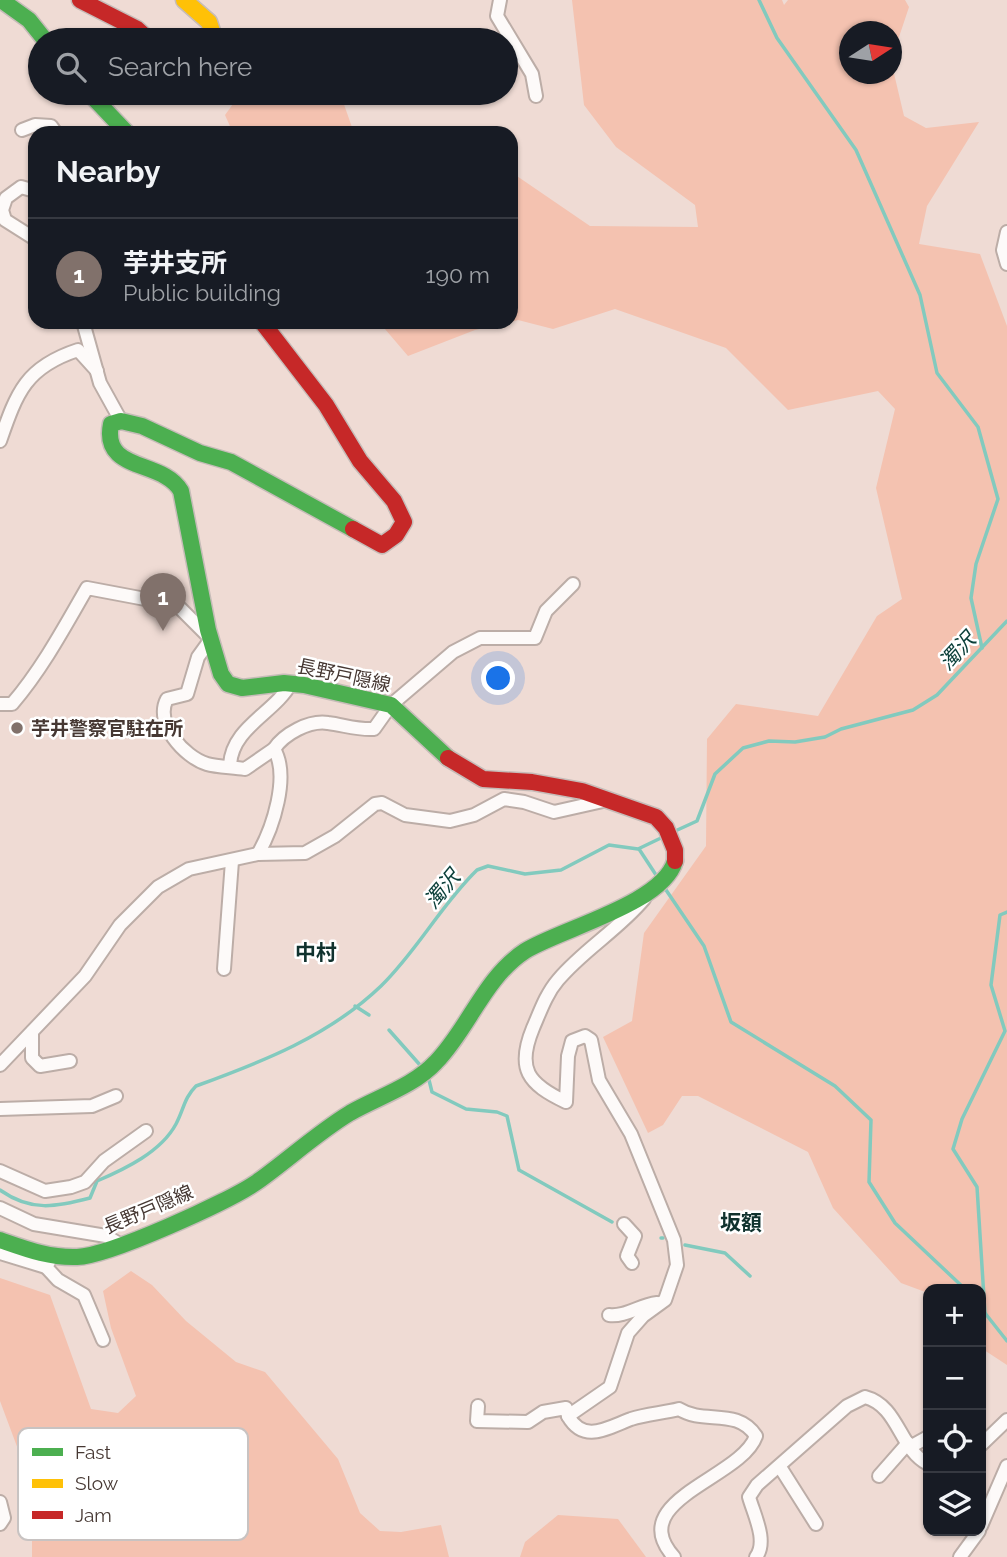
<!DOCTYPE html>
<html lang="en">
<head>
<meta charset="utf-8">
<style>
	:root { --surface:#171b24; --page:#242831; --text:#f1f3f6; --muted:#9ea1a6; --line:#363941; --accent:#81716b }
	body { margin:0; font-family:Raleway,"Noto Sans JP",sans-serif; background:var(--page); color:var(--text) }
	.controls { position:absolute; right:21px; bottom:21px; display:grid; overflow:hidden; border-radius:14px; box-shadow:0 2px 5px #0004 }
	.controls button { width:63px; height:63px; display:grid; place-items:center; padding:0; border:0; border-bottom:2px solid var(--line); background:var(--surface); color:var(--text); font:35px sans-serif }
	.compass { position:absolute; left:839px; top:21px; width:63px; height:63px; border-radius:50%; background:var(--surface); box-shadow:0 2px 5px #0004; rotate:78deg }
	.you { position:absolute; left:499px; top:679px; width:24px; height:24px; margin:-18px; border:5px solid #fff; border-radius:50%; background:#1a73e8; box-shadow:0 0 0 10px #1a73e833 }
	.badge { display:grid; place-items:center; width:46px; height:46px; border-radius:50%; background:var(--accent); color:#fff; font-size:23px; font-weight:700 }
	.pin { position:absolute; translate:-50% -58px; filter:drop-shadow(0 2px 4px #0008) }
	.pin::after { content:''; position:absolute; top:37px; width:24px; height:21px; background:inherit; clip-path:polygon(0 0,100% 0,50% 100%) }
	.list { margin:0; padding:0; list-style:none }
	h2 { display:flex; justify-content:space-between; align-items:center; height:91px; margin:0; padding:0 28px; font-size:30px }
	h2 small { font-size:23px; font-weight:400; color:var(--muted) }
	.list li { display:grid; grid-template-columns:46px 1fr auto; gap:21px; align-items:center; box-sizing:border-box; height:112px; padding:0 28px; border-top:2px solid var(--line) }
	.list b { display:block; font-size:26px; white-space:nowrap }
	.list p { margin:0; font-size:23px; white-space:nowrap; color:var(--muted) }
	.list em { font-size:23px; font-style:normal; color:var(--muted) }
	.icon { flex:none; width:38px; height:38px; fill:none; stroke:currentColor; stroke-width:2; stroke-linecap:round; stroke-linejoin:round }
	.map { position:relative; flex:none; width:1007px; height:1557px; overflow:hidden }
	.search { position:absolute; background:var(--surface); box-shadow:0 2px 5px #0004; left:28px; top:28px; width:490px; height:77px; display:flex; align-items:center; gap:18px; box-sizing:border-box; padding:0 24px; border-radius:38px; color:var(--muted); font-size:26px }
	.panel { position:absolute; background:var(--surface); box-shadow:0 2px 5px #0004; left:28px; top:126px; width:490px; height:203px; border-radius:21px }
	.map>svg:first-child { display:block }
	.green { fill:#f4c2b0 }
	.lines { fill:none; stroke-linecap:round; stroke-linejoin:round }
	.stream { stroke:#82cabe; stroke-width:3.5 }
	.street-casing { stroke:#bcada7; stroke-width:16 }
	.fast-casing { stroke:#c6bcb8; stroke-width:19 }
	.slow-casing { stroke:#c6bcb8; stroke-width:19 }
	.jam-casing { stroke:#c6bcb8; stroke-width:19 }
	.street { stroke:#fdfaf9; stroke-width:12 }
	.fast { stroke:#4caf50; stroke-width:16 }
	.slow { stroke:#ffc107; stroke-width:16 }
	.jam { stroke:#c62828; stroke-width:16 }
	.poi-dot { fill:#81716b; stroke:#fff; stroke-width:2.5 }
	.labels { text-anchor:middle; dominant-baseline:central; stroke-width:5; stroke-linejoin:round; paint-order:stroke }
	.street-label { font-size:19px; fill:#463833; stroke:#fff }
	.poi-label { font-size:19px; font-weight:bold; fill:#463833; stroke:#fff; text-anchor:start }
	.water-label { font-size:21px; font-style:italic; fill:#0a3e38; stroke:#fff }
	.neighbourhood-label { font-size:21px; font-weight:bold; fill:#10322e; stroke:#fff }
	.key { fill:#fff; stroke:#c8c3c2; stroke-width:2 }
	.key-label { font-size:19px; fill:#463833 }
</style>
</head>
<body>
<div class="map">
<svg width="1007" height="1557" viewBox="0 0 1007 1557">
	<rect width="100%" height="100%" fill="#efdbd4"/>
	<g class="green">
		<polygon points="572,0 782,0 784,5 788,0 905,0 909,7 892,58 892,32 850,32 850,74 892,74 892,65 904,116 926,128 979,122 927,206 919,244 980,254 1007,326 1007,1365 981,1348 981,1289 928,1289 928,1293 901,1283 833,1208 808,1152 698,1096 682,1096 663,1125 648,1133 603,1037 632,1021 644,933 706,846 707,739 736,704 818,716 877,616 902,599 876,488 895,409 878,391 788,410 726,348 615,309 553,329 518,320 511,322 511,172 590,226 698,227 695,205 616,147 584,105"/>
		<polygon points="241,93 340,93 354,133 233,133 225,115"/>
		<polygon points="379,322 509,322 475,330 408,356"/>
		<polygon points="131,1271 152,1285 186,1321 236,1362 265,1372 338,1459 360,1513 380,1531 401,1532 441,1525 449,1557 32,1557 32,1522 25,1468 0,1401 0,1278 50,1295 91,1409 118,1413 136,1396 111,1328 103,1291"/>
		<polygon points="558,1515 618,1519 646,1557 520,1557 525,1542"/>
	</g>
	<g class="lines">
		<g class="stream">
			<polyline points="759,0 777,38 856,150 920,295 937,373 978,427 998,499 976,564 971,598 982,648"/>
			<polyline points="673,832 697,821 715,774 743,748 769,741 795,742 825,737 841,729 913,710 937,695 1007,621"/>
			<polyline points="639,849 658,878"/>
			<polyline points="664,887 704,946 731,1022 835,1086 871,1120 869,1182 895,1223 965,1289"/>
			<polyline points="355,1006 369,1015"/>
			<polyline points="389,1030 420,1065"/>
			<polyline points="428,1076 432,1092 466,1109 497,1112 507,1116 519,1170 612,1222"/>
			<path d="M 0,1190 C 31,1212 56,1207 90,1198 L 97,1181 C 125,1169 161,1152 176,1124 C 184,1109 184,1098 196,1086 C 262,1062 329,1036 381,986 C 417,951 441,905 477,870 L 488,866 L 525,874 L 561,870 L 609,845 L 638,849 L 663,837"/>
			<polyline points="661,1238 663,1238"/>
			<polyline points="685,1245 725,1253 750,1276"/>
			<polyline points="981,1308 1007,1341"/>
			<polyline points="985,1314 977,1187 953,1149 962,1119 1005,1031 991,985 1000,915 1007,912"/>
		</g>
		<g class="street-casing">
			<g id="street">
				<polyline points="500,0 497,16 532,74 536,96"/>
				<polyline points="22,130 35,125 51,126 56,133"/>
				<polyline points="35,191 21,187 6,198 2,210 5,220 35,239"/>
				<polyline points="1007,232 1003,250 1007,264"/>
				<polyline points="83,322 100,383 121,421"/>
				<path d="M 0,441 C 17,392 26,367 78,350 L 97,371"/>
				<path d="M 0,704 L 12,704 C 42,669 64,628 87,588 L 177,605 L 211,639 L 198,657 L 187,694 L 167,699 C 154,723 184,757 207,764 C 217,767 234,767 245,769 L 274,749 C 290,776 273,828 258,854"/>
				<path d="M 274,749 C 284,734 309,720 328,723 C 344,725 357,730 374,729 L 391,705 L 453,652 L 480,638 L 535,638 L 546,611 L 573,584"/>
				<path d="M 230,765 C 232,727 275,713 291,683"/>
				<path d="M 644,899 C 618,930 583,950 558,980 C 546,994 540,1012 533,1028 C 516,1069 528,1084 566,1102 L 568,1056 L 572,1041 L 585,1036 L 591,1040 L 599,1080 L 631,1134 L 674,1240 L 677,1265 L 665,1300 L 643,1316 L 628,1333 L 610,1387 L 568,1416 C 584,1444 607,1428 631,1419 C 646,1414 664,1413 679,1409 C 704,1425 737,1407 756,1436 C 741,1479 623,1500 674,1557"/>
				<polyline points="224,969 232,861"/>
				<polyline points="32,1032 32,1058 40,1066 70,1061"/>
				<polyline points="0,1065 85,976 120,925 158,887 189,869 258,854 305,853 335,836 375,804 382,803 405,815 450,821 474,815 504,799 524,802 554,812 603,801"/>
				<polyline points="0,1109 92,1106 116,1096"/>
				<polyline points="0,1171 45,1191 71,1187 85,1182 104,1161 146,1131"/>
				<polyline points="0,1208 34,1224 106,1236 121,1245"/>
				<polyline points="624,1224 635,1236 627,1256 632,1263"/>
				<polyline points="0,1253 46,1267 49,1262"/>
				<polyline points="46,1267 58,1280 84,1295 103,1340"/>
				<path d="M 609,1315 C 626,1317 639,1305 657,1303"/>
				<polyline points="478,1406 477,1421 528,1422 543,1412 566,1408 568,1416"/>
				<polyline points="981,1445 1007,1420"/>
				<polyline points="910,1447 928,1437"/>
				<polyline points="780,1467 816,1524"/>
				<polyline points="879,1476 908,1443"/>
				<polyline points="0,1502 4,1518 0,1524"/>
				<polyline points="981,1526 1007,1466"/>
				<path d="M 756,1557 C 768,1541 754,1515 749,1497 L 757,1485 L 847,1406 L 865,1397 C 899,1406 899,1449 928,1464"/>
				<polyline points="960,1557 979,1531"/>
			</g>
		</g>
		<g class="fast-casing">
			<g id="fast">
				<polyline points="1,0 29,20 45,40"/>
				<polyline points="89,93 127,133"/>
				<path d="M 353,529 L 231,462 L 200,453 L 142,426 L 121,421 L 111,424 C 101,473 163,459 181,491 L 208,630 L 221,674 L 228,684 L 242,688 L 284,683 L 304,685 L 391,705 L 448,758"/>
				<path d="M 0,1240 C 26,1249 49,1258 77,1257 C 109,1256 228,1202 257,1182 C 288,1160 317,1133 350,1113 C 378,1097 414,1086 436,1062 C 469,1028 484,978 525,951 C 560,929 663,904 675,861"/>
			</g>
		</g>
		<g class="slow-casing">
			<polyline id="slow" points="184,0 209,22 215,40"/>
		</g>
		<g class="jam-casing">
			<g id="jam">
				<polyline points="80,0 137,29 149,40"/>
				<polyline points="262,322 326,405 360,461 394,501 404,522 396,535 382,545 353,529"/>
				<polyline points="448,758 483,779 532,782 582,791 656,817 666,828 675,850 675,861"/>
			</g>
		</g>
		<use href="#street" class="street"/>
		<use href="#fast" class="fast"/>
		<use href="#slow" class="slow"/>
		<use href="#jam" class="jam"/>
	</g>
	<circle class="poi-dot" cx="17" cy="728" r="7"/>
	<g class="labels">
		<g class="street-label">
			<text transform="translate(344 675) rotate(12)">長野戸隠線</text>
			<text transform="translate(148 1209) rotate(-23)">長野戸隠線</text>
		</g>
		<g class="poi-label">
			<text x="31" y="728">芋井警察官駐在所</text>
		</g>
		<g class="water-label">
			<text transform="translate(957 651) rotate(-47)">濁沢</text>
			<text transform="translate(442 889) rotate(-50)">濁沢</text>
		</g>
		<g class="neighbourhood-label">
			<text x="316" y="952">中村</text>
			<text x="741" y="1222">坂額</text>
		</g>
	</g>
	<rect x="18" y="1428" width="230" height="112" rx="10" class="key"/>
	<rect x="32" y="1448" width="31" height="8" fill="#4caf50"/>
	<rect x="32" y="1479" width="31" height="9" fill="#ffc107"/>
	<rect x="32" y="1511" width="31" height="8" fill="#c62828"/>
	<g class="key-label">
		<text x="75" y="1459">Fast</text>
		<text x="75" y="1490">Slow</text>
		<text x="75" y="1522">Jam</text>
	</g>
</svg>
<div class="controls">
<button>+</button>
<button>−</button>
<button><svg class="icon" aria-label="locate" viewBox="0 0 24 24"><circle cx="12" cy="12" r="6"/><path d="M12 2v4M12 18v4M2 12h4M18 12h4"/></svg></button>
<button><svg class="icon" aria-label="layers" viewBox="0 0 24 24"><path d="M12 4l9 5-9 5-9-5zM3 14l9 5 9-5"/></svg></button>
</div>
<svg class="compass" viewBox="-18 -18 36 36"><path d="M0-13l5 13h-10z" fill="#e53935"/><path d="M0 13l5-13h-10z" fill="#9ea1a6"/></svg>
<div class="you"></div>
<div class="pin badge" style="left:163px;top:631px">1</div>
<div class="search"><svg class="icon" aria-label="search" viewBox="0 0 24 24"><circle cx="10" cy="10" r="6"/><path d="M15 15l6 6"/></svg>Search here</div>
<section class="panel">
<h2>Nearby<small></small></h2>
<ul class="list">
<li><span class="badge">1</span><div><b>芋井支所</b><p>Public building</p></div><em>190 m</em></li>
</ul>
</section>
</div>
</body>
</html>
